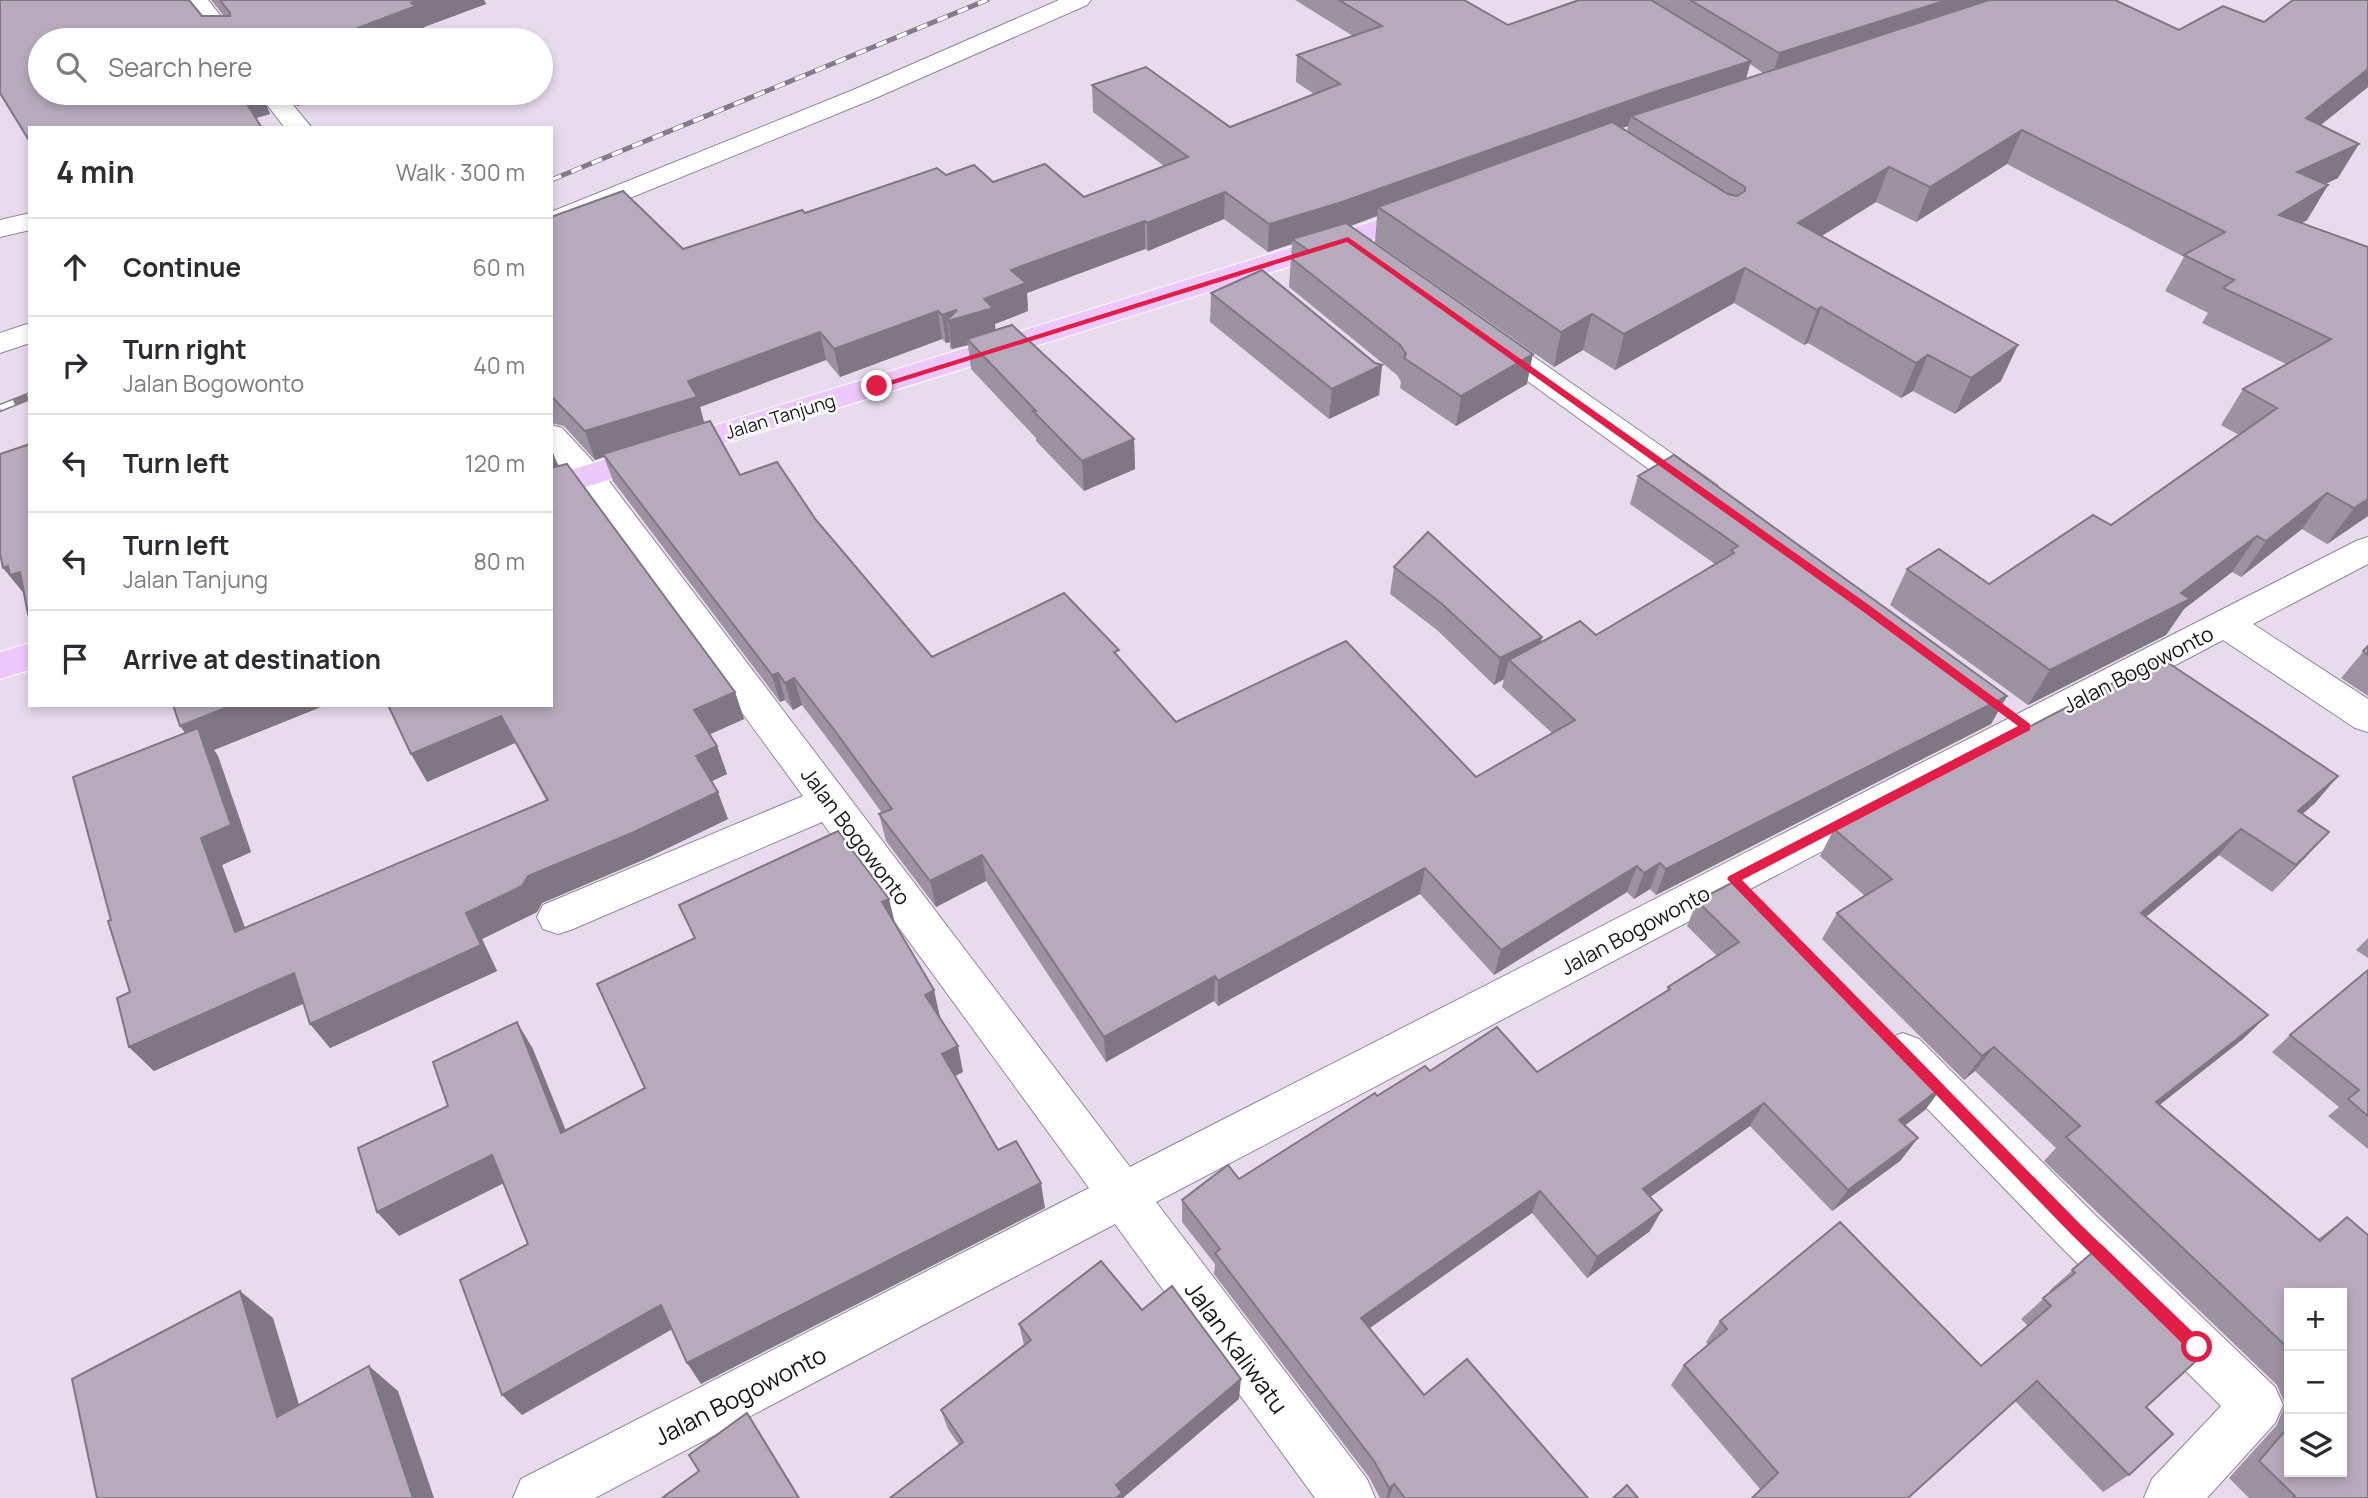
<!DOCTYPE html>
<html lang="en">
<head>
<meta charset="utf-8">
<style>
	:root { --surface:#fff; --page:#f7f7f7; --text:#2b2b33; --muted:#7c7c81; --line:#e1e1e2 }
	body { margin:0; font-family:Manrope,sans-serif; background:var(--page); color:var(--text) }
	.controls { position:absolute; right:21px; bottom:21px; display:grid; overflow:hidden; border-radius:0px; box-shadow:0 4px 10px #0003 }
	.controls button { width:63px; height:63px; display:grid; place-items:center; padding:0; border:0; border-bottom:2px solid var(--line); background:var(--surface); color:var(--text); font:35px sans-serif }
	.stop { position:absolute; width:21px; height:21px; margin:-16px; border:5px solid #e11d48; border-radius:50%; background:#fff }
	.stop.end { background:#e11d48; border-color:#fff; box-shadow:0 2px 7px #0008 }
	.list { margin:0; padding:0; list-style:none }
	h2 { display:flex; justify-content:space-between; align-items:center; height:91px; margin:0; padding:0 28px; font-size:30px }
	h2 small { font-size:23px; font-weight:400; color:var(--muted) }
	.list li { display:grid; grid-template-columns:46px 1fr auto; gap:21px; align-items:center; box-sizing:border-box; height:98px; padding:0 28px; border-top:2px solid var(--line) }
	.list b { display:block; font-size:26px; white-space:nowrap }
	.list p { margin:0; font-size:23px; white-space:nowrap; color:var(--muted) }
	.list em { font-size:23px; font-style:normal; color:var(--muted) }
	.icon { flex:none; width:38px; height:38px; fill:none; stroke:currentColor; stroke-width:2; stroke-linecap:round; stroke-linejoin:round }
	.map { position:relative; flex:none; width:2368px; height:1498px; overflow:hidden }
	.search { position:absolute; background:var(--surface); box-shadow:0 4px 10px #0003; left:28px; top:28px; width:525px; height:77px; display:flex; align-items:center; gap:18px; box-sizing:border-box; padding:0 24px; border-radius:38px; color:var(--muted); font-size:26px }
	.panel { position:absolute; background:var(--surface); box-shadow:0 4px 10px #0003; left:28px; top:126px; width:525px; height:581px; border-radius:0px }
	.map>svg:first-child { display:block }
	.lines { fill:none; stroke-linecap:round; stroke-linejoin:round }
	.street-casing { stroke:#928697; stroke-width:2 }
	.primary-casing { stroke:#fff; stroke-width:2 }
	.street { fill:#fff; fill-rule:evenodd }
	.primary { fill:#edc8fb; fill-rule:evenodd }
	.rail-far1-casing { stroke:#847b88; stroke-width:5 }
	.rail-casing { stroke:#847b88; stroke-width:8 }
	.rail-far1 { stroke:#fff; stroke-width:3.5; stroke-dasharray:11; stroke-linecap:butt }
	.rail { stroke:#fff; stroke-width:5; stroke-dasharray:15; stroke-linecap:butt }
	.wall { fill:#9d92a2; fill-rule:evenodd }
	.shaded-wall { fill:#807784 }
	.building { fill:#b7aabc; stroke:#807784; stroke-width:2 }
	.route { fill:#e11d48 }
	.labels { text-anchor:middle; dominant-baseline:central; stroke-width:5; stroke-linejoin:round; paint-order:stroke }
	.far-street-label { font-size:18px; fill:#1a151c; stroke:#fff }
	.street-label { font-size:21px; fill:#1a151c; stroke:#fff }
	.near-street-label { font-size:24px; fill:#1a151c; stroke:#fff }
</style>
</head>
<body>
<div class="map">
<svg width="2368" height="1498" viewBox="0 0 2368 1498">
	<rect width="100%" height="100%" fill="#e9dbee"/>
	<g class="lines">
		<g class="street-casing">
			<g id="street">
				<polygon points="184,0 208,0 240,40 216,40"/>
				<polygon points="1059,0 1091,0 1087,5 871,100 551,230 551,212 853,90"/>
				<polygon points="258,93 283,93 312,128 285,128"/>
				<polygon points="30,213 30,230 0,237 0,220"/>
				<polygon points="30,323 30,343 0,353 0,333"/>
				<polygon points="1486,328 1497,331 1717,485 1722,493 1717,501 1705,504 1693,501 1475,343 1471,337 1475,331"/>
				<polygon points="551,425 562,428 599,468 1130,1167 2356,541 2368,537 2368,564 2253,624 2368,699 2368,732 2355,728 2223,640 1156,1202 1367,1479 1375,1498 1315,1498 1115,1224 595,1498 513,1498 521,1479 1089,1188 822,822 573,929 558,934 543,929 537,917 543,905 803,796 575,484 551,456"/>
				<polygon points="1903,1033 1919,1039 2094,1214 2275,1387 2283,1405 2275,1423 2207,1498 2144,1498 2152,1479 2221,1406 2060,1246 1887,1067 1881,1053 1887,1039"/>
			</g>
		</g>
		<g class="primary-casing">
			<g id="primary">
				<polygon points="1424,204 1434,206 1438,212 1434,218 1358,245 551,498 551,476 1338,233"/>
				<polygon points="30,643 30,670 0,679 0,652"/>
			</g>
		</g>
		<use href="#street" class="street"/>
		<use href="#primary" class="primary"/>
		<g class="rail-far1-casing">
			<polyline id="rail-far1" points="551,180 987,0"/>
		</g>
		<g class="rail-casing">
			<polyline id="rail" points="0,408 30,396"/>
		</g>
		<use href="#rail-far1" class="rail-far1"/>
		<use href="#rail" class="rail"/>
	</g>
	<g class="wall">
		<polygon points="0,0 189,0 202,16 224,16 211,0 484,0 486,4 424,27 426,32 404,40 40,40 40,93 261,93 270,114 256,118 262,128 30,128 30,143 0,93"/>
		<path d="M 1295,0 L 1464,0 L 1508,25 L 1579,0 L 2115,0 L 2179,30 L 2368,87 L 2321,125 L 2338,178 L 2325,184 L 2328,185 L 2307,220 L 2302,223 L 2368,247 L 2368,516 L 2327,544 L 2302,529 L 2241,577 L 2232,572 L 2184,609 L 2166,635 L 2028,705 L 1890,605 L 1907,569 L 1989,584 L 2111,525 L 2239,435 L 2221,425 L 2243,389 L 2286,364 L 2202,323 L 2208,313 L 2165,291 L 2184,257 L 2007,164 L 1916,222 L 1876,202 L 1822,236 L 2001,381 L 1955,414 L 1913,391 L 1901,398 L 1808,343 L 1804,345 L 1734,303 L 1615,370 L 1583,350 L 1554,367 L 1375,242 L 1377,216 L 1350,226 L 1527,384 L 1456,426 L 1400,388 L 1401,382 L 1397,375 L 1289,287 L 1292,244 L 1268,252 L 1224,219 L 1148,251 L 1145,249 L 1027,293 L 1028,311 L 995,324 L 995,331 L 1134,439 L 1135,469 L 1084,491 L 1036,441 L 1036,438 L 971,369 L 968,345 L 952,349 L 950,348 L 950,342 L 946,343 L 942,339 L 840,377 L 826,360 L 700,407 L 704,422 L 740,475 L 816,520 L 932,657 L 1119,657 L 1176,722 L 1476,777 L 1552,733 L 1502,687 L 1504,679 L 1494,685 L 1437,630 L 1390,594 L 1394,567 L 1542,637 L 1541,642 L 1596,635 L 1715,564 L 1630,504 L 1638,476 L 2007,696 L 1991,724 L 1656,895 L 1650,889 L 1634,899 L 1627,892 L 1494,975 L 1420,894 L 1218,1006 L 1214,1001 L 1106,1062 L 986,881 L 936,907 L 886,841 L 879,814 L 882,813 L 845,762 L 802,705 L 793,710 L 785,700 L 780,702 L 613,481 L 604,457 L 595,460 L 564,426 L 551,423 L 551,217 L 683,249 L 805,213 L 946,175 L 1084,197 L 1164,166 L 1093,112 L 1092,85 L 1230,127 L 1314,94 L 1296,82 L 1297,55 L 1353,36 ZM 1750,64 L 1763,73 L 1746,79 ZM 1628,126 L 1627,132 L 1621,128 Z"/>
		<polygon points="285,93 340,93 297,106"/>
		<polygon points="1211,293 1382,365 1379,395 1329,419 1210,322"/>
		<polygon points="558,466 735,692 744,719 710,734 717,746 727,774 711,781 728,819 643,860 542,903 537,912 482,939 497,971 330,1048 303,1003 154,1071 129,1047 130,992 111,920 185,733 214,750 218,756 251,852 222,865 245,928 546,800 515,743 427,782"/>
		<polygon points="2368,646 2368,696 2341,678"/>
		<path d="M 2338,776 L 2315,803 L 2302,814 L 2329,832 L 2272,892 L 2219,855 L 2146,917 L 2243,1039 L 2159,1105 L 2318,1239 L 2347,1217 L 2368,1498 L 2249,1498 L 2229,1478 L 2277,1425 L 2285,1404 L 2277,1385 L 2044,1161 L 2056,1148 L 1975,1071 L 1964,1080 L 1822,939 L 1837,913 L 1865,896 L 1820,856 L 1834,829 ZM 2289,1293 L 2342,1472 L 2289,1472 Z"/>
		<polygon points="1697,901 1943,1086 1925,1110 1904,1126 1918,1138 1900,1161 1832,1211 1750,1126 1650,1197 1650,1231 1587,1278 1532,1213 1370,1328 1424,1395 1588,1498 1380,1498 1369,1477 1214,1274 1215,1264 1182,1222 1182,1200 1239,1179 1377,1096 1430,1071 1537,1072 1666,992 1668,987 1717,956 1687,926"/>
		<polygon points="2368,938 2368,958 2356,950"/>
		<polygon points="2368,970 2368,1149 2328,1116 2339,1107 2272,1052 2290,1035"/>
		<polygon points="2101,1245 2146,1407 2129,1475 2103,1492 2015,1401 1761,1490 1671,1385 1684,1365 1708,1345 1706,1342 1720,1321 1981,1366 2028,1326 2021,1319 2051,1292 2049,1291"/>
		<polygon points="1142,1310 1239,1399 959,1445 948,1429 941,1410 1024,1345 1019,1324"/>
	</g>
	<g class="shaded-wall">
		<polygon points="418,0 484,0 486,4 424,27 426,32 404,40 326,40"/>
		<polygon points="1947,0 2012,0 1772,78 1779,53"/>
		<polygon points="1751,61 1743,88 1631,116 1628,126 1387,213 1378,207 1377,216 1337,231 1292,239 1292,244 1268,252 1269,224 1654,92"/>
		<polygon points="2368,69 2368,87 2287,152 2306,118"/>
		<polygon points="240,93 261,93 270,114 252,119"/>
		<polygon points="291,93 340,93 297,106"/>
		<polygon points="2022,130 2007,164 1916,222 1930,187"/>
		<polygon points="2359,144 2338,178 2277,206 2297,172"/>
		<polygon points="1889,167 1876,202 1786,258 1798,223"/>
		<polygon points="2328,185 2307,220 2259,250 2279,215"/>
		<polygon points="1225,192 1224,219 1148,251 1147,223"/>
		<polygon points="1145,221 1145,249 1027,293 1028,311 995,324 996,336 967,339 968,345 952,349 948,321 947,320 950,342 946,343 942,315 1011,270"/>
		<polygon points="1745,268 1734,303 1615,370 1624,334"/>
		<polygon points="1821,307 1808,343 1804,345 1817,310"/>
		<polygon points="938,311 942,339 840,377 834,349"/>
		<polygon points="1592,314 1583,350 1554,367 1561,332"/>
		<polygon points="820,332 826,360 700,407 705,426 603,454 604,457 595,460 585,431 688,381"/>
		<polygon points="2018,345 2001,381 1955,414 1971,378"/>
		<polygon points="1533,354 1527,384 1456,426 1461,396"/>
		<polygon points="1928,355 1913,391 1901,398 1916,363"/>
		<polygon points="1382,365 1379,395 1329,419 1332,389"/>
		<polygon points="1134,439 1135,469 1084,491 1082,461"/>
		<polygon points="551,448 560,470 551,474"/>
		<polygon points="2327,493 2302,529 2241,577 2266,541"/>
		<polygon points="2368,499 2368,516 2327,544 2354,508"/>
		<polygon points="2257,536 2232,572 2184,609 2166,635 2028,705 2050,670 2181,593"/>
		<polygon points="8,566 20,572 26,596 3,568"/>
		<polygon points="1542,637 1536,663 1509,660 1504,679 1494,685 1500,658"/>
		<polygon points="778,673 785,700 780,702 772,675"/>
		<polygon points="794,678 802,705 793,710 785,683"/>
		<polygon points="735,692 744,719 704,737 694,710"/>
		<polygon points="2007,696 1991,724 1656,895 1666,869"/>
		<polygon points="233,705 326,705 214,750 218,756 251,852 222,865 256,958 235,932 201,838 201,755 180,726"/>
		<polygon points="501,716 515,743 427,782 411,754"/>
		<polygon points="717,746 727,774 706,784 696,756"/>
		<polygon points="2338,776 2315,803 2275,838 2298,811"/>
		<polygon points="718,792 728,819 643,860 542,903 537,912 482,939 497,971 330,1048 310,1024 466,913 528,876"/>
		<polygon points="2241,829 2219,855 2120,939 2141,913"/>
		<polygon points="2329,832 2305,858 2272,892 2296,865"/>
		<polygon points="982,855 986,881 936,907 930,881"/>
		<polygon points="1660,863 1650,889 1634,899 1644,873"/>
		<polygon points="1637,866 1627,892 1494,975 1501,950"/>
		<polygon points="1425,868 1420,894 1218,1006 1218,981"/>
		<polygon points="889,899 896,927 882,902"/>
		<polygon points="294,973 314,999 154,1071 129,1047"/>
		<polygon points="1215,976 1214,1001 1106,1062 1104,1037"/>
		<polygon points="934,990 940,1017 932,1022 925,995"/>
		<polygon points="2268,1015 2243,1039 2133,1126 2156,1102"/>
		<polygon points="517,1022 533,1049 577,1158 561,1133"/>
		<polygon points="958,1046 963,1072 948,1080 942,1054"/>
		<polygon points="1994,1047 1975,1071 1964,1080 1982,1056"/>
		<polygon points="1943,1086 1925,1110 1882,1143 1899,1120"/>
		<polygon points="1764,1103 1750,1126 1632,1210 1643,1189"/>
		<polygon points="1918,1138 1900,1161 1832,1211 1848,1190"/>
		<polygon points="492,1155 510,1180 399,1236 377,1212"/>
		<polygon points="1041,1183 1045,1208 701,1384 687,1363"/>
		<polygon points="1540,1191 1532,1213 1357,1337 1361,1318"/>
		<polygon points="1662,1210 1650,1231 1587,1278 1597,1257"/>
		<polygon points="240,1291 273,1318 310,1441 277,1417"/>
		<polygon points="661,1305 676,1327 522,1415 502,1395"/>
		<polygon points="369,1366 398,1391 434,1498 413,1498"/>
		<polygon points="1241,1379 1239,1399 1123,1498 1116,1498 1116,1485"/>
		<polygon points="1394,1484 1389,1498 1386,1498 1389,1488"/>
	</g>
	<g class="building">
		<polygon points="0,0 189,0 202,16 230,16 230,13 220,0 418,0 411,3 416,6 326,40 40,40 40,93 241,93 240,93 262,128 30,128 30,142 0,93"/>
		<polygon points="1339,0 1464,0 1508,25 1579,0 1651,0 1751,61 1654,92 1339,203 1269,224 1225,192 1147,223 1145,221 1011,270 1026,283 984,299 993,308 948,321 947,320 957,310 942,315 938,311 834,349 820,332 688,381 697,397 585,431 553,398 551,398 551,217 623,191 683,249 802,210 805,213 937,168 946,175 974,165 993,182 1045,164 1084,197 1188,157 1092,85 1146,67 1230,127 1340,84 1297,55 1382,26"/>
		<polygon points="1690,0 1947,0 1779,53"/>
		<polygon points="1989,0 2115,0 2179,30 2223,6 2264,22 2293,0 2368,0 2368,69 2306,118 2359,144 2297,172 2328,185 2279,215 2368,247 2368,499 2354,508 2327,493 2266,541 2257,536 2181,593 2190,599 2050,670 1907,569 1939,549 1989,584 2093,515 2111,525 2277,408 2243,389 2331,339 2223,288 2234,280 2184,255 2225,232 2022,130 1930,187 1889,167 1798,223 2018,345 1971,378 1928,355 1916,363 1821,307 1817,310 1745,268 1624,334 1592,314 1561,332 1378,207 1612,122 1728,194 1737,196 1745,191 1745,187 1631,116"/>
		<polygon points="1346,223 1533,354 1461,396 1404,358 1406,354 1400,345 1291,258 1308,250 1292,239"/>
		<polygon points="1262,270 1375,363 1382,365 1332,389 1211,293"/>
		<polygon points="1012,325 1134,439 1082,461 1033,411 1036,411 967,339"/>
		<polygon points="710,421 740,475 777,462 816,520 932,657 1064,593 1119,650 1114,652 1176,722 1346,641 1476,777 1575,720 1509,660 1580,621 1596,635 1734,553 1731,550 1738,546 1638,476 1674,455 2007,696 1666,869 1660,863 1644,873 1637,866 1501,950 1425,868 1218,981 1215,976 1104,1037 982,855 930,881 879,814 892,809 838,735 794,678 785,683 778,673 772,675 603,454"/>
		<polygon points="30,444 30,613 28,614 20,572 10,575 8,566 3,568 0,553 0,454"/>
		<polygon points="567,464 735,692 694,710 717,746 696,756 718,792 632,833 528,876 522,886 466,913 481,945 310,1024 294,973 129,1047 117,998 130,992 108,921 111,920 73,777 198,728 231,825 201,838 235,932 548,800 501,716 411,754 388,705 551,705 551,468"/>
		<polygon points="1428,532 1542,637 1500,658 1442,604 1394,567"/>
		<polygon points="2368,646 2368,655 2363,651"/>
		<polygon points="2161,658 2338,776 2298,811 2329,832 2296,865 2241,829 2141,913 2268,1015 2156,1102 2320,1241 2347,1217 2368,1235 2368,1498 2293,1498 2295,1496 2259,1461 2289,1426 2289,1472 2342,1472 2342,1293 2289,1293 2289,1349 2066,1137 2080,1126 1994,1047 1982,1056 1837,913 1892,879 1834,829"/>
		<polygon points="173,705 233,705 180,726"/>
		<polygon points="838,831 889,899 882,902 934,990 925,995 958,1046 942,1054 998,1150 1016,1141 1041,1183 687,1363 661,1305 502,1395 460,1280 528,1244 492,1155 377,1212 358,1148 448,1106 433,1062 517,1022 561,1133 645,1088 597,984 695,938 679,905"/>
		<polygon points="1739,879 1943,1086 1899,1120 1918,1138 1848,1190 1764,1103 1643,1189 1662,1210 1597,1257 1540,1191 1361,1318 1424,1395 1467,1359 1588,1498 1405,1498 1394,1484 1389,1488 1374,1461 1215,1253 1220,1249 1182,1200 1228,1165 1239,1179 1375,1093 1377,1096 1425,1066 1430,1071 1497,1027 1537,1072 1670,989 1668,987 1739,942 1697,901"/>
		<polygon points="2368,970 2368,1116 2348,1099 2359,1090 2290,1035"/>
		<polygon points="1840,1222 1981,1366 2051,1306 2043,1298 2075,1273 2072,1270 2101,1245 2208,1350 2146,1407 2173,1434 2129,1475 2037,1381 1908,1498 1752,1498 1778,1473 1684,1365 1727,1329 1720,1321"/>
		<polygon points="1101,1261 1142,1310 1172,1286 1241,1379 1116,1485 1122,1493 1116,1498 890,1498 963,1442 941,1410 1031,1340 1019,1324"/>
		<polygon points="240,1291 277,1417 369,1366 413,1498 97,1498 72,1379"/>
		<polygon points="747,1413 799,1498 662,1498 699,1471 689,1455"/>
		<polygon points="1627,1485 1638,1498 1613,1498"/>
	</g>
	<polygon class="route" points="1348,237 1869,605 2030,724 2030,730 1742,880 2082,1226 2202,1341 2204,1347 2202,1352 2197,1354 2191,1352 2072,1235 1727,879 1729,876 2018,726 1861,610 1347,242 881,388 873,386"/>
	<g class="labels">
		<g class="far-street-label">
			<text transform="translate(780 416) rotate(-17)">Jalan Tanjung</text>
		</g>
		<g class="street-label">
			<text transform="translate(2138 669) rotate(-27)">Jalan Bogowonto</text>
			<text transform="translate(856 836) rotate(53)">Jalan Bogowonto</text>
			<text transform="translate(1635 930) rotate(-28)">Jalan Bogowonto</text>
		</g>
		<g class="near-street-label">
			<text transform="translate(1237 1347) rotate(54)">Jalan Kaliwatu</text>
			<text transform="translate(740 1395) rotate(-27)">Jalan Bogowonto</text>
		</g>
	</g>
</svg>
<div class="controls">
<button>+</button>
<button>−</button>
<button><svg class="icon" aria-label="layers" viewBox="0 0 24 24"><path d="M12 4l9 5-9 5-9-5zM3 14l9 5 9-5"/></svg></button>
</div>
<div class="stop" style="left:2197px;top:1347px"></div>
<div class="stop end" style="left:877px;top:386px"></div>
<div class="search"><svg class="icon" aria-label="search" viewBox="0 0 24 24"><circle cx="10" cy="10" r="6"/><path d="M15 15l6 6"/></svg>Search here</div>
<section class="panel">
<h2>4 min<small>Walk · 300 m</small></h2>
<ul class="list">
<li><svg class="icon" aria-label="ahead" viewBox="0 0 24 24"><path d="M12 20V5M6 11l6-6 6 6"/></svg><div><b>Continue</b></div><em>60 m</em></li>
<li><svg class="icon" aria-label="right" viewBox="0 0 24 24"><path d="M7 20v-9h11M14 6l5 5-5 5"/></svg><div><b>Turn right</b><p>Jalan Bogowonto</p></div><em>40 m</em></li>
<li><svg class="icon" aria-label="left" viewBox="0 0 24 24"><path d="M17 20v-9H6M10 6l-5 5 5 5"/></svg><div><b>Turn left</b></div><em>120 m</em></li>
<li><svg class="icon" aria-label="left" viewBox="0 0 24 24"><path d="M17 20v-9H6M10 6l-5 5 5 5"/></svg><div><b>Turn left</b><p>Jalan Tanjung</p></div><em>80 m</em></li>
<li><svg class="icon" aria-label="arrive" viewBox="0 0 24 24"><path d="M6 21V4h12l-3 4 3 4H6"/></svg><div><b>Arrive at destination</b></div></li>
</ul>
</section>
</div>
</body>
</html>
